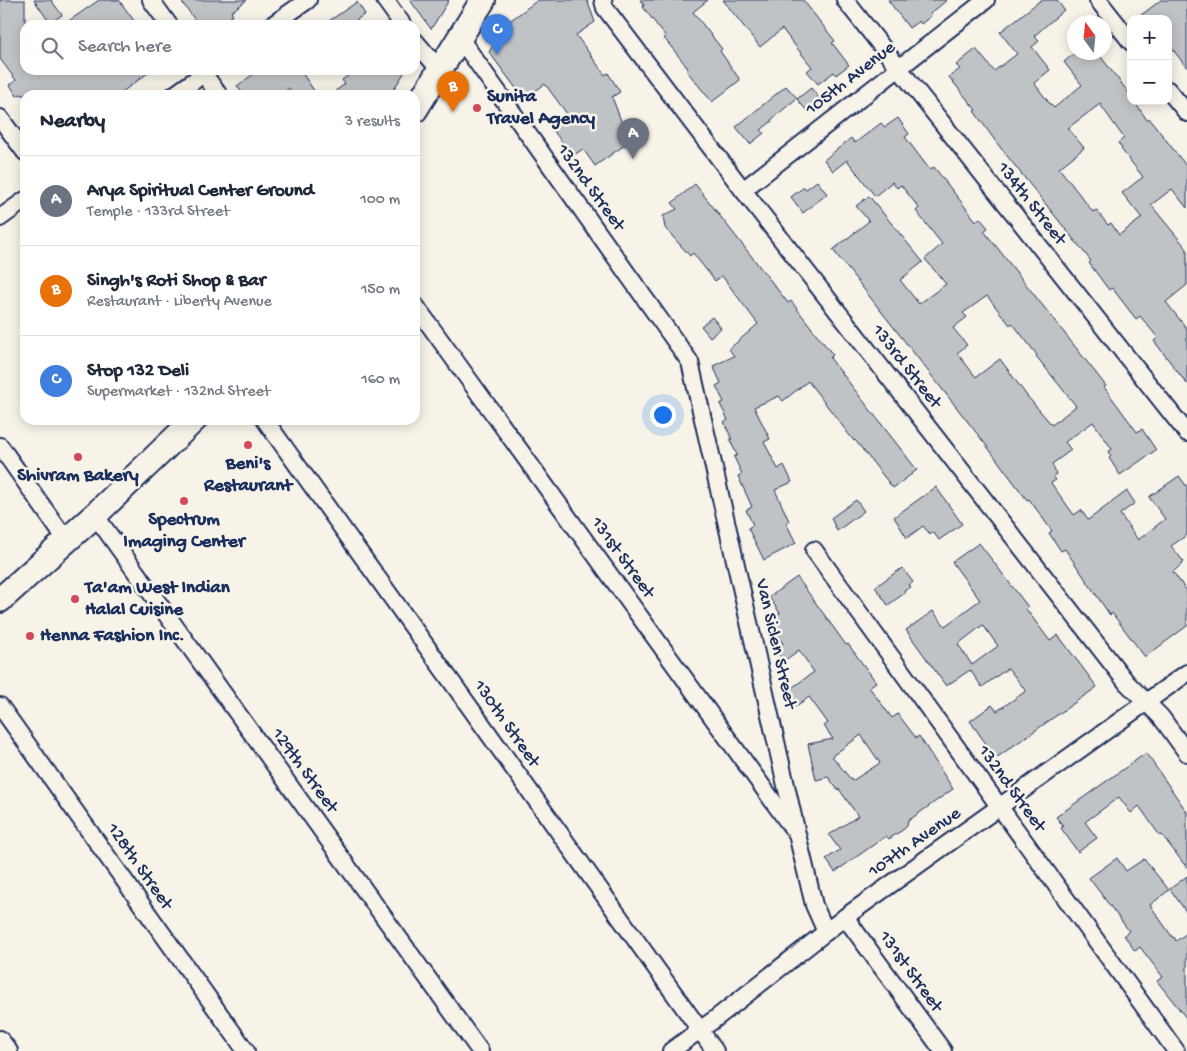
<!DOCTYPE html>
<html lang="en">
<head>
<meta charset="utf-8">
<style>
	:root { --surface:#fff; --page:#f6f6f7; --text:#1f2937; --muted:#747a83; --line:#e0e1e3; --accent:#d93025 }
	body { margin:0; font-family:"Gochi Hand",sans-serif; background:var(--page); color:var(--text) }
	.controls { position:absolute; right:15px; top:15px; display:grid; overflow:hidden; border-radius:10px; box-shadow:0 2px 12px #0003 }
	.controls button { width:45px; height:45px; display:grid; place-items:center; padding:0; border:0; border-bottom:1px solid var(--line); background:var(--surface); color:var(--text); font:25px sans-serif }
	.compass { position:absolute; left:1067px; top:15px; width:45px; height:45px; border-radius:50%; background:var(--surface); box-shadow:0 2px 12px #0003; rotate:345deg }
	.you { position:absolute; left:662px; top:414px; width:18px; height:18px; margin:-12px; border:4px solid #fff; border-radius:50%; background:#1a73e8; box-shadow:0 0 0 8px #1a73e833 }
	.badge { display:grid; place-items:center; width:32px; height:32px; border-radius:50%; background:var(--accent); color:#fff; font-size:16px; font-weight:700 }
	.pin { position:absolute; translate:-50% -41px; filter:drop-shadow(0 1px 2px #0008) }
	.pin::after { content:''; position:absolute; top:26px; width:18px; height:15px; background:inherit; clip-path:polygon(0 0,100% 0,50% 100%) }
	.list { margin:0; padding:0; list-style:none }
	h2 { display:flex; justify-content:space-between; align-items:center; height:65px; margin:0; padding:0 20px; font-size:21px }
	h2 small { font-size:16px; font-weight:400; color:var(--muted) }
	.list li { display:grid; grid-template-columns:32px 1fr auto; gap:15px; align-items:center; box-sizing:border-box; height:90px; padding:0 20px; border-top:1px solid var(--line) }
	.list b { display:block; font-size:19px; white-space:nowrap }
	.list p { margin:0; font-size:16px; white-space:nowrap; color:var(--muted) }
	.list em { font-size:16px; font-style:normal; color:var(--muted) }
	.icon { flex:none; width:28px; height:28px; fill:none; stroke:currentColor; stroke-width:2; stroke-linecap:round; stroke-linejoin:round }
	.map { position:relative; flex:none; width:1187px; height:1051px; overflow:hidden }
	.search { position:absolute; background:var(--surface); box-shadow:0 2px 12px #0003; left:20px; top:20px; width:400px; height:55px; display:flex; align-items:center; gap:12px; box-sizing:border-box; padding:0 18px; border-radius:15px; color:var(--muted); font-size:19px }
	.panel { position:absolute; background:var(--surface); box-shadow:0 2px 12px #0003; left:20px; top:90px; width:400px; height:335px; border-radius:15px }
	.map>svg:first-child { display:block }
	.building { fill:#c0c3c5; stroke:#1b2f5e; fill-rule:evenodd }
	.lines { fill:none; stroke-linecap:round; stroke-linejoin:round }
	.street-casing { stroke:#1b2f5e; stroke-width:20 }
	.secondary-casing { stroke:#1b2f5e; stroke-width:28 }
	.street { stroke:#f7f3e8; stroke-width:16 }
	.secondary { stroke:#f7f3e8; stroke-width:24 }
	.poi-dot { fill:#d1495b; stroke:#f7f3e8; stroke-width:2 }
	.labels { text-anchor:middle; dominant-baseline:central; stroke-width:5; stroke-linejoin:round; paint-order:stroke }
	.street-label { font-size:19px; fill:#1b2f5e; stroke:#f7f3e8 }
	.poi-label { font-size:19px; font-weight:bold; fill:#1b2f5e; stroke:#f7f3e8; text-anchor:start }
</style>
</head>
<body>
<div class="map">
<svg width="1187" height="1051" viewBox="0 0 1187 1051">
	<rect width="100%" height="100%" fill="#f7f3e8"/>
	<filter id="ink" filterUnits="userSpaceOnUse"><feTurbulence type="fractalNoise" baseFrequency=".02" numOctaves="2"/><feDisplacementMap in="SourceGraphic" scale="10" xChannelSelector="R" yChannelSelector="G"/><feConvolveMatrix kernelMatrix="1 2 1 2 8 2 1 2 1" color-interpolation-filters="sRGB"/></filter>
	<g filter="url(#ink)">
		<g class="building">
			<polygon points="0,0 25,0 25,70 152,70 118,95 22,95 21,94 17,96 10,85 16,80 0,59"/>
			<polygon points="34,0 51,0 62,15 50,23"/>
			<polygon points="99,0 119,0 137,25 63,25"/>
			<polygon points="180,0 247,0 231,12 233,15 220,25 199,25"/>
			<polygon points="410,0 449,0 431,29"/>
			<polygon points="538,0 587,0 595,22 576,35 605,75 608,73 620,92 612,97 629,142 595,166 583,149 572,156 553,130 570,118 545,84 524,99 489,52 507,23"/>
			<polygon points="640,0 708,0 693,12 722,49 720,51 740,80 712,102 686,70 688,68 664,38 666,37 643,7 644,5"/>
			<polygon points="723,0 803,0 835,41 832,43 849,65 836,75 834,72 818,84 807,71 812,67 782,29 760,47"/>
			<polygon points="888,0 947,0 930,14 931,16 921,24 919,21 909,28"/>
			<path d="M 1041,0 L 1057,0 L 1064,10 L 1034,36 L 1039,41 L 1032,47 L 1050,70 L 1034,83 L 1050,104 L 1054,108 L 1082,85 L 1064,62 L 1076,52 L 1097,52 L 1128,92 L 1131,96 L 1131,101 L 1134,101 L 1147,120 L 1149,118 L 1187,167 L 1187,208 L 1172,189 L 1151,205 L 1187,249 L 1187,285 L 1166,302 L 1187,329 L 1187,384 L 1154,341 L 1158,338 L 1140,316 L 1136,319 L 1112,288 L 1109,290 L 1089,263 L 1091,261 L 996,142 L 974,111 L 976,110 L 949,77 L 960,69 L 956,65 L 976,49 L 994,71 L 1017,54 L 1000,32 ZM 1100,104 L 1124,138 L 1118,143 L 1122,148 L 1121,149 L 1143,177 L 1122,193 L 1142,218 L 1119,235 L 1111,223 L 1108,225 L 1096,210 L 1093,212 L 1059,168 L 1084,148 L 1068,128 Z"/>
			<polygon points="1161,0 1187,0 1187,68 1168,43 1168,19 1136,19"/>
			<polygon points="357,2 365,14 349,25 323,25"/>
			<polygon points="259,70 300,70 317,95 295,95 289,88 281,95 244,95 237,86"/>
			<polygon points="356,70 406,70 390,95 330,95 345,84 342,80"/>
			<polygon points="786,86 797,98 771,120 772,121 761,130 764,133 750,144 736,127"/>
			<polygon points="811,88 820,99 806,110 797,99"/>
			<path d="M 898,118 L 909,134 L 905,137 L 930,170 L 934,167 L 976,221 L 980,218 L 988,228 L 984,231 L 1106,386 L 1104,387 L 1137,432 L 1142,429 L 1156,450 L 1120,475 L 1109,458 L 1111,456 L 1108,452 L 1112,449 L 1093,422 L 1065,442 L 1071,450 L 1052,464 L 1056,474 L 1053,476 L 1056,480 L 1051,483 L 1074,515 L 1081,510 L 1088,520 L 1127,491 L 1135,503 L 1120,514 L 1138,540 L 1165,519 L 1149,497 L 1179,476 L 1187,487 L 1187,535 L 1171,546 L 1184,562 L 1173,572 L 1187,591 L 1187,626 L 1145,657 L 1112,613 L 1110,615 L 1101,602 L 1065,549 L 1061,551 L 1049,533 L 1052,531 L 1029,499 L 1027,500 L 986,445 L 833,250 L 869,221 L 856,206 L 869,196 L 923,262 L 900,280 L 919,304 L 946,284 L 925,259 L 942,244 L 916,211 L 919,208 L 901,185 L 897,188 L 892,182 L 875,196 L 847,160 L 833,171 L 824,160 L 851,138 L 855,143 L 881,123 L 885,127 ZM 987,296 L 1010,325 L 1012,323 L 1014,325 L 1037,355 L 1036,356 L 1076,406 L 1052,425 L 1027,396 L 1000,359 L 976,377 L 957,353 L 967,345 L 953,328 L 967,317 L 963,313 Z"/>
			<polygon points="817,181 827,194 803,213 791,197 804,187 806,189"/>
			<polygon points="695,184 788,303 791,301 814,331 833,355 830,358 917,470 893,488 855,440 854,441 808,381 783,401 779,396 754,407 770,439 764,442 778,469 784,465 792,482 775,490 789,521 786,523 796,543 764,560 748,528 753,525 746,510 752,507 738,476 742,474 734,457 737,455 730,440 732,439 724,422 728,420 720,404 724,402 716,386 721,383 713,366 734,356 729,349 758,324 722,276 715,281 693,253 690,256 665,228 663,216 677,209 672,203"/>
			<polygon points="712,317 721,328 710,337 701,326"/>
			<polygon points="936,487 962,524 939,540 933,532 930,534 923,526 907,538 894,517"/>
			<polygon points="856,500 864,511 837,531 831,518"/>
			<path d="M 979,543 L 1028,607 L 1026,609 L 1050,641 L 1058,635 L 1097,687 L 996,758 L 970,721 L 992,705 L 997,711 L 1026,691 L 1008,668 L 982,687 L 970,670 L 946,686 L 906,630 L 933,611 L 945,626 L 980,600 L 952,562 ZM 983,625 L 998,646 L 972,665 L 958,644 Z"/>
			<polygon points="902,568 913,582 909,585 911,587 904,591 905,593 888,605 875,587"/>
			<path d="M 797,577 L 846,645 L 848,644 L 876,682 L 869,687 L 892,718 L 898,714 L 916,738 L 919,736 L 953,789 L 908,821 L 907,826 L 904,829 L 889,839 L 886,836 L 835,872 L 826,859 L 840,850 L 829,835 L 858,816 L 839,789 L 838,790 L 828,777 L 816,780 L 808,744 L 833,739 L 824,726 L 828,723 L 809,697 L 796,706 L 786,692 L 814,672 L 799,650 L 784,661 L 775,650 L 783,644 L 771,619 L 780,613 L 769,597 ZM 861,735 L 880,763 L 852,781 L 832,756 Z"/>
			<polygon points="1146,753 1187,812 1187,868 1162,835 1160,836 1139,806 1131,813 1119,797 1085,822 1097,838 1078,852 1061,828 1063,826 1056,817"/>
			<polygon points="1117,858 1126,871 1144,859 1169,890 1150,905 1173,938 1174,937 1176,941 1187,933 1187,1019 1157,981 1163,977 1140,947 1135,951 1124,935 1129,931 1089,878"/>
			<polygon points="1187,876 1187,913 1170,889"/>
		</g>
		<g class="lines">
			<g class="street-casing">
				<g id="street">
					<polyline points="151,0 169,25"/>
					<polyline points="385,0 403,25"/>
					<polyline points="603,0 605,8 743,190 1127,683 1161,717 1187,753"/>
					<polyline points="845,0 1187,433"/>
					<polyline points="1098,0 1131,42"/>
					<polyline points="272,25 308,0"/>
					<polyline points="459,37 690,362 797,834 814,905 826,932"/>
					<polyline points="415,41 439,69"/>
					<polyline points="201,70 219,95"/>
					<polyline points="1168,90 1187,113"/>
					<polyline points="174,95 209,70"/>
					<polyline points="0,118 25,152"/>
					<polyline points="743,190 986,0"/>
					<polyline points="0,218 25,200"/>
					<polyline points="415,305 793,829"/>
					<polyline points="265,420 715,1051"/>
					<polyline points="0,446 66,540"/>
					<polyline points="95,515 480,1051"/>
					<polyline points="814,550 1176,1051"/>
					<polyline points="0,706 246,1051"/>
					<polyline points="845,917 943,1051"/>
					<polyline points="0,1039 9,1051"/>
					<polyline points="671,1051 715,1019 845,917 1187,673"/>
				</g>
			</g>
			<g class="secondary-casing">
				<g id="secondary">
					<polyline points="415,110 483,0"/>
					<polyline points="0,600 95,515 194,420"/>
				</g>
			</g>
			<use href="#street" class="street"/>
			<use href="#secondary" class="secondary"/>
		</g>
	</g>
	<g class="poi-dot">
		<circle cx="477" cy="108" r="5"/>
		<circle cx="248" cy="445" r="5"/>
		<circle cx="78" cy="457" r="5"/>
		<circle cx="184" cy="501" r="5"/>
		<circle cx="75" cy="599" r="5"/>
		<circle cx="30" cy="636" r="5"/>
	</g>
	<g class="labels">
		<g class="street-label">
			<text transform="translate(851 79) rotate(-38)">105th Avenue</text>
			<text transform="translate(590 188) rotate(54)">132nd Street</text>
			<text transform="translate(1031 204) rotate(52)">134th Street</text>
			<text transform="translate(906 367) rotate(52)">133rd Street</text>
			<text transform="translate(622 558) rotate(54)">131st Street</text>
			<text transform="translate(775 644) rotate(77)">Van Siclen Street</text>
			<text transform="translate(506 724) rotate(55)">130th Street</text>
			<text transform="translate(304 771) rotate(54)">129th Street</text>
			<text transform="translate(1011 789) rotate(54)">132nd Street</text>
			<text transform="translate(915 843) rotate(-35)">107th Avenue</text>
			<text transform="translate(139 867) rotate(55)">128th Street</text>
			<text transform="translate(910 972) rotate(54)">131st Street</text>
		</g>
		<g class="poi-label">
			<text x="487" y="97">Sunita<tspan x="487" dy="22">Travel Agency</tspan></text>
			<text x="248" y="464" text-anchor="middle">Beni's<tspan x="248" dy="22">Restaurant</tspan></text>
			<text x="78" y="476" text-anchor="middle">Shivram Bakery</text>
			<text x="184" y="520" text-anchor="middle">Spectrum<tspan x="184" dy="22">Imaging Center</tspan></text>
			<text x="85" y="588">Ta'am West Indian<tspan x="85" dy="22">Halal Cuisine</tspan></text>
			<text x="40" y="636">Henna Fashion Inc.</text>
		</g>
	</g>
</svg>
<div class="controls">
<button>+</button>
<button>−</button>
</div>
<svg class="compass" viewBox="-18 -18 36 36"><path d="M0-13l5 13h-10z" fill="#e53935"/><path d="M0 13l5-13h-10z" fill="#747a83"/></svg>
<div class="you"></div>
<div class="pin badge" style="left:633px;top:159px;background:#6b7280">A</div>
<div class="pin badge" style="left:453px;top:112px;background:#e8710a">B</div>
<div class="pin badge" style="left:497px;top:55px;background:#3f7fe0">C</div>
<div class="search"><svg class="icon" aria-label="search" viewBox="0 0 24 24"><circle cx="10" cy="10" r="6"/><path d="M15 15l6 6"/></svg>Search here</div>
<section class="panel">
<h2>Nearby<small>3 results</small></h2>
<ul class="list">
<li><span class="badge" style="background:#6b7280">A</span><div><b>Arya Spiritual Center Ground</b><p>Temple · 133rd Street</p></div><em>100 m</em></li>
<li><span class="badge" style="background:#e8710a">B</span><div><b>Singh's Roti Shop &amp; Bar</b><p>Restaurant · Liberty Avenue</p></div><em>150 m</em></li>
<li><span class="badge" style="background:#3f7fe0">C</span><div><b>Stop 132 Deli</b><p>Supermarket · 132nd Street</p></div><em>160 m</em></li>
</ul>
</section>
</div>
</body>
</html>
